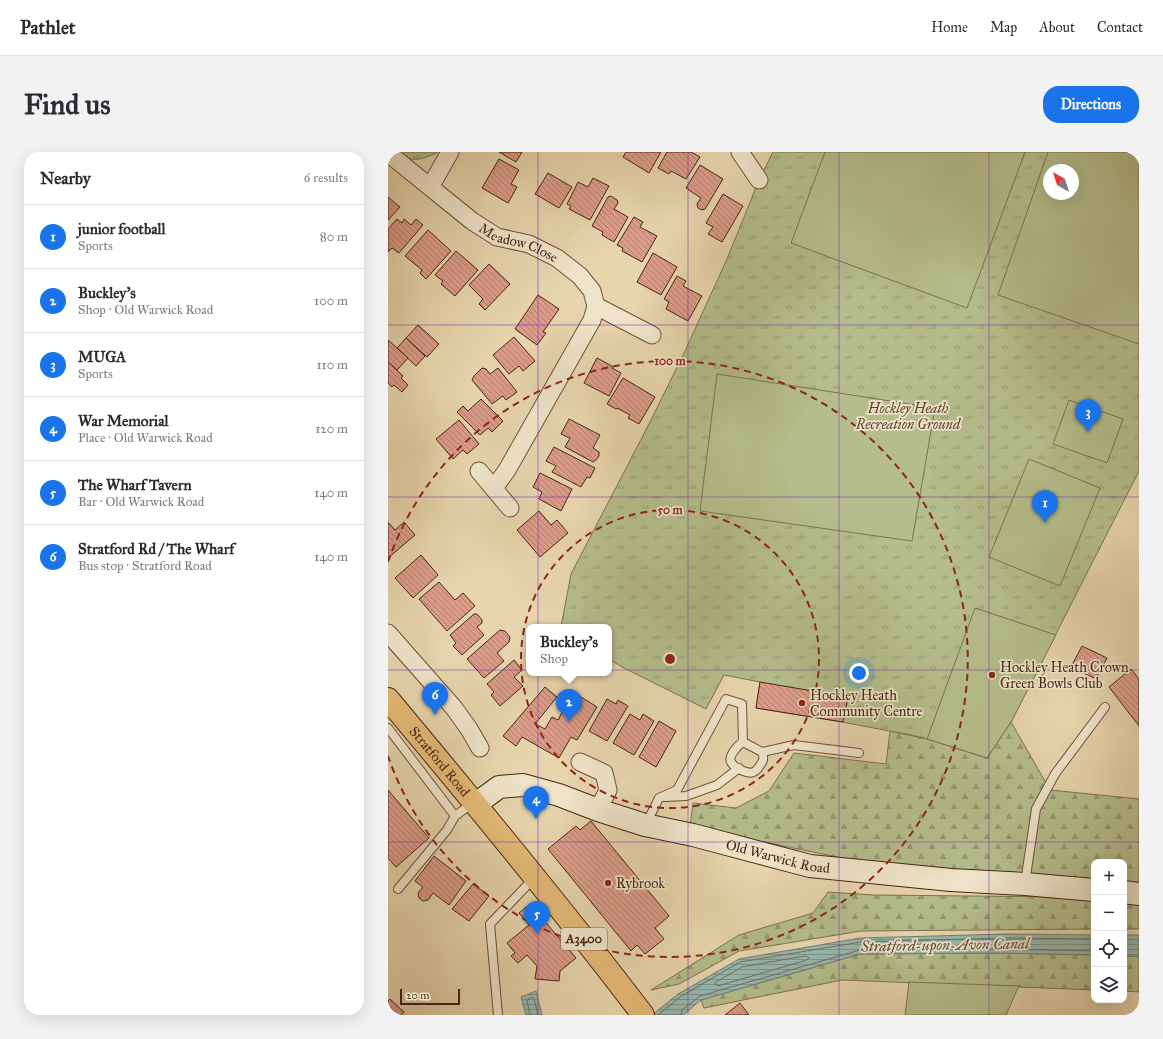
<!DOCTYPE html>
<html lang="en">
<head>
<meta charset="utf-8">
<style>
	:root { --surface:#fff; --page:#f2f2f3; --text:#2b2b33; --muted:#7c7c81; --line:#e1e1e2; --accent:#1a73e8 }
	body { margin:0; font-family:"IM FELL Great Primer",serif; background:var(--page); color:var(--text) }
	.controls { position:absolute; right:12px; bottom:12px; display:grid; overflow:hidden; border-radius:8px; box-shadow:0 4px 16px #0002 }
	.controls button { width:36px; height:36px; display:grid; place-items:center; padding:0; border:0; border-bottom:1px solid var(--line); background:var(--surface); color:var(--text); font:20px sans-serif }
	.compass { position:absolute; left:655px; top:12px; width:36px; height:36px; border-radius:50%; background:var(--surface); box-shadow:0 4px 16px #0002; rotate:321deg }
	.scale { position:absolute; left:12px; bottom:10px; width:60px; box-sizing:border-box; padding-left:4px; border:2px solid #472713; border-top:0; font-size:11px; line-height:14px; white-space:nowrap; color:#472713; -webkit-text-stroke:3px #efe4ca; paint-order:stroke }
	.you { position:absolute; left:471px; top:521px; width:14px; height:14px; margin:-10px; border:3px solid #fff; border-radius:50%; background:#1a73e8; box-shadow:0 0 0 6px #1a73e833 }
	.badge { display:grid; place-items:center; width:26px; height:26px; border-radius:50%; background:var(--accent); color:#fff; font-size:13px; font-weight:700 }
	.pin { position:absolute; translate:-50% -33px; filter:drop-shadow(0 1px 2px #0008) }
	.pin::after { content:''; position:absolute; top:21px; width:14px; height:12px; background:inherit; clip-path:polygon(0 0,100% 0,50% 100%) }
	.popup { position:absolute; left:138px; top:472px; width:86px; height:52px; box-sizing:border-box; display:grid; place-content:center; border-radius:8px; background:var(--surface); filter:drop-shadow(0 1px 3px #0005); font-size:13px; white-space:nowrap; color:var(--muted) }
	.popup b { font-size:15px; color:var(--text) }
	.popup::after { content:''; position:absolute; left:50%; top:100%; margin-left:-8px; border:8px solid transparent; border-top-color:var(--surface) }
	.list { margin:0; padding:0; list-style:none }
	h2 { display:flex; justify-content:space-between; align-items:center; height:52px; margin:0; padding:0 16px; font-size:17px }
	h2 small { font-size:13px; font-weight:400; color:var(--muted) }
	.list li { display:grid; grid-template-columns:26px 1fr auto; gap:12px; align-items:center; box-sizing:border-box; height:64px; padding:0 16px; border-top:1px solid var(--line) }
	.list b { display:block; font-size:15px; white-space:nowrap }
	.list p { margin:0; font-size:13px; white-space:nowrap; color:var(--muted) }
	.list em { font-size:13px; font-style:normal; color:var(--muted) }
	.icon { flex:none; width:22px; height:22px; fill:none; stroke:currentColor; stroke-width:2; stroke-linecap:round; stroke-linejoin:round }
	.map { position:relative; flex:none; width:751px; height:863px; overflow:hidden; border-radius:16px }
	header { display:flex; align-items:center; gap:24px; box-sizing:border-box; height:56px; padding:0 20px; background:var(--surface); border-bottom:1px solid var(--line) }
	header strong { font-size:19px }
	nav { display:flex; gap:22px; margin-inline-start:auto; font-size:14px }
	.intro { display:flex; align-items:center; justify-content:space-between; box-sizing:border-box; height:96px; padding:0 24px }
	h1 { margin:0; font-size:28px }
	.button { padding:10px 18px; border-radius:16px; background:var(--accent); color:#fff; font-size:14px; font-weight:700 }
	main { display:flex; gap:24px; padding:0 24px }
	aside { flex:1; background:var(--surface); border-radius:16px; box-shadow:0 4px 16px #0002 }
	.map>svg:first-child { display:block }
	.grass { fill:url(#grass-tufts); stroke:#7e724f; fill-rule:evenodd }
	.forest { fill:url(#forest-firs); stroke:#7e724f }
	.pitch { fill:#b4bd8b; stroke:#7e724f; fill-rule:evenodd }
	.water { fill:url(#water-rules); stroke:#777e71 }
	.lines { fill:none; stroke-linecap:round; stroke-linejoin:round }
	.shore { stroke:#6f7061; stroke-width:1 }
	.building { fill:url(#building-back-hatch); stroke:#472713 }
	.lane-casing { stroke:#6f523a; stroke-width:10 }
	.street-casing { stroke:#6f523a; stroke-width:19 }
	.secondary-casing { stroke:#472713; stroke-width:24 }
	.primary-casing { stroke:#472713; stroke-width:24 }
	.lane { stroke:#efe4ca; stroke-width:8 }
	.street { stroke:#efe4ca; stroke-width:17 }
	.secondary { stroke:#efe4ca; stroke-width:22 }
	.primary { stroke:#e4ba76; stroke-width:22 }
	.grid { fill:none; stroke:#7b2cbf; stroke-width:1; stroke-opacity:0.55 }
	.ring { fill:none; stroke:#8f2418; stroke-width:2; stroke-dasharray:7 5 }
	.poi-dot { fill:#8f2418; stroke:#efe4ca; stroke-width:1.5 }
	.labels { text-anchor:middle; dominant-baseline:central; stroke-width:3.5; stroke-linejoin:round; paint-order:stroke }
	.shield { fill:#efe4ca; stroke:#79604a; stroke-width:1 }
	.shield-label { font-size:13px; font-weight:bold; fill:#472713 }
	.street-label { font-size:14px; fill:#472713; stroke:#efe4ca }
	.park-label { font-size:14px; font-style:italic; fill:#5d452b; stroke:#efe4ca }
	.poi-label { font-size:14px; fill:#472713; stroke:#efe4ca; text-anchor:start }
	.water-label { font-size:15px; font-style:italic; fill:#5b4b3a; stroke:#efe4ca }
	.centre { fill:#8f2418; stroke:#efe4ca; stroke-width:2 }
	.ring-label { font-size:12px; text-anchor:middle; font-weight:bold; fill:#8f2418; stroke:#efe4ca; stroke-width:3.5; stroke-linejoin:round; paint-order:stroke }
</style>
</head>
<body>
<header>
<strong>Pathlet</strong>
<nav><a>Home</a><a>Map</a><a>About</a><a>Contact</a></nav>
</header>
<div class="intro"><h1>Find us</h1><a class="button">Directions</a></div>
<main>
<aside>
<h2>Nearby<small>6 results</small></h2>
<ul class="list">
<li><span class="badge">1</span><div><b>junior football</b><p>Sports</p></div><em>80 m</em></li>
<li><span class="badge">2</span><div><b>Buckley’s</b><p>Shop · Old Warwick Road</p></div><em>100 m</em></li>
<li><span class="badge">3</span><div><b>MUGA</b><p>Sports</p></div><em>110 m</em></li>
<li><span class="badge">4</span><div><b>War Memorial</b><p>Place · Old Warwick Road</p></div><em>120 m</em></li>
<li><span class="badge">5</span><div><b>The Wharf Tavern</b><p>Bar · Old Warwick Road</p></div><em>140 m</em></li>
<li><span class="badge">6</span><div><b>Stratford Rd / The Wharf</b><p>Bus stop · Stratford Road</p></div><em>140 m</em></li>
</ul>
</aside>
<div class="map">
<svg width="751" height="863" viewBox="0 0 751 863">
	<defs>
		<pattern id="grass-tufts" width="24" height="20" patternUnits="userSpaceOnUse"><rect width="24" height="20" fill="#b4bd8b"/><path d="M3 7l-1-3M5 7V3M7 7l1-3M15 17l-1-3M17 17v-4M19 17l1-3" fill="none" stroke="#949a70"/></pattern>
		<pattern id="forest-firs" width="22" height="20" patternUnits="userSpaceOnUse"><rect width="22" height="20" fill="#b4bd8b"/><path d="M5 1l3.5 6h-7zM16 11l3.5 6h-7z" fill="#949a70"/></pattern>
		<pattern id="water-rules" width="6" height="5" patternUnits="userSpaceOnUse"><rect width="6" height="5" fill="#97b8af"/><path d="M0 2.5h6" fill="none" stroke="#7d968d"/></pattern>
		<pattern id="building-back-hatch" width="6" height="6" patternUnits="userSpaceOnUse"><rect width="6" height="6" fill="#dd9c8a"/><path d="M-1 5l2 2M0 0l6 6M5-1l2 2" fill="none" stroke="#b57f70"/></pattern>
	</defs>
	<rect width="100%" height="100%" fill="#e7d5ad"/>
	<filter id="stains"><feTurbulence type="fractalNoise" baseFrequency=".005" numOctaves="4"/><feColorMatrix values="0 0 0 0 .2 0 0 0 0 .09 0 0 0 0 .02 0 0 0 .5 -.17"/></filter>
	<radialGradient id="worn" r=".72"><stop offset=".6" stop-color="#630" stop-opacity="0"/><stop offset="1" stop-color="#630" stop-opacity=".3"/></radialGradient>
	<g class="grass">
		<path d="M 9,0 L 50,0 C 36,7 23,12 9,0 Z"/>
		<path d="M 385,0 L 751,0 L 751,319 L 623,570 L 539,587 L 523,583 L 454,570 L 368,556 L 372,530 L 336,523 L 318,557 L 234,515 L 221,507 L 221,475 L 173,475 L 183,422 L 262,270 L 297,199 L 339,107 L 371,28 ZM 661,18 L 685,18 L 685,42 L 661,42 Z"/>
	</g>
	<g class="forest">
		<polygon points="623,570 662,638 751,647 751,736 736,735 736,710 706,710 706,732 479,711 302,675 305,651 348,656 381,639 406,601 498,612 502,579 539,587 599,606"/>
		<polygon points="440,740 486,743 679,745 706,747 706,777 473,779 351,799 291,832 263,838 351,783 425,761"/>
		<polygon points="736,748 751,749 751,777 736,777"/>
		<polygon points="610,801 706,803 706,838 454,828 316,856 313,848 472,802"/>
		<polygon points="736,804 751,804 751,840 736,839"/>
	</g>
	<g class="pitch">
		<polygon points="437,0 637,0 579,156 403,91"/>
		<path d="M 660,0 L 751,0 L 751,192 L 610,143 ZM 661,18 L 685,18 L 685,42 L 661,42 Z"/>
		<polygon points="329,222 547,256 524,389 312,359"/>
		<polygon points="681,248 735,267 719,311 665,292"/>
		<polygon points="641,307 712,336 672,434 601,405"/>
		<polygon points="587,456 668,483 623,570 599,606 539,587"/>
		<polygon points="521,830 631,834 618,863 517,863"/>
	</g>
	<g class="water">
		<polygon points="619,782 706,783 706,803 610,801 472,802 313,848 295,863 264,863 290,842 351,807 472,786"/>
		<rect x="736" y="783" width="15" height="21"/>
		<polygon points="148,839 154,863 138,863 133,845"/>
	</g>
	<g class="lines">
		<g class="shore">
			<polygon points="418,804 421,806 419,808 330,834 327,832 328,830 354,815"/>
			<polyline points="142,863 139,848 144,845 146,847 150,863"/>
			<polyline points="270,863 292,845 352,810 473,790 619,786 706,787"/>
			<polyline points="293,863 294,858 312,844 472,798 610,797 706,799"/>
		</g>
	</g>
	<g class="building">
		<polygon points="111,0 134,0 128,10"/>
		<polygon points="238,0 273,0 261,21 235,5"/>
		<polygon points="279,0 303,0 312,5 298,27 283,19 281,22 270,16"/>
		<polygon points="111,7 131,18 123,32 129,35 120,51 94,36"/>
		<polygon points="312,13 335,27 317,57 314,58 310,56 309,52 313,46 298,36"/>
		<polygon points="160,21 184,35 171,56 147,42"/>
		<polygon points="205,26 221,34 202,68 181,57 183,54 179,52 190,30 200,35"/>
		<polygon points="335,42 355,54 334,90 320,82 325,75 318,71"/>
		<polygon points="223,44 229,48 230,51 226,57 240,65 226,90 214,83 215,80 204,74 220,45"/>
		<polygon points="0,45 12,55 0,68"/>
		<polygon points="246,65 255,70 252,75 269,84 254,110 234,99 235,96 229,93"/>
		<polygon points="9,67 14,71 16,67 23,73 28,67 35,73 11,101 4,96 0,100 0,77"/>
		<polygon points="40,78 63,99 38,127 32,121 34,118 17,104"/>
		<polygon points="68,99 90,118 67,144 53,132 55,129 47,123"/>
		<polygon points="265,101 289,115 273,143 249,130"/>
		<polygon points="101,112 122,132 97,158 91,152 95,147 81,133"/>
		<polygon points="289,124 298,129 295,134 314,144 300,169 278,157 281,150 276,147"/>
		<polygon points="150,143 171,157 155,180 158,181 149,193 127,177"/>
		<polygon points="30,173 51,192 39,205 18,186"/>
		<polygon points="126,185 147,209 135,219 131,214 121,222 105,203"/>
		<polygon points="18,186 37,204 28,214 9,196"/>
		<polygon points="0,188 20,206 9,218 0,210"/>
		<polygon points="209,206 224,214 224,216 233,221 221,244 196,231"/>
		<polygon points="0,210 15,224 13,226 20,233 14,240 6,233 4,235 0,231"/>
		<polygon points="94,216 98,217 102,222 110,216 129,240 118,248 115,244 104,252 84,228 86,224"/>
		<polygon points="235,226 267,245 251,272 240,266 242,263 229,256 228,257 219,252"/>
		<polygon points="93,247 115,269 104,280 100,276 92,283 69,260 75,254 80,259"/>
		<polygon points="181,267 212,283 205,296 211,300 211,304 208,308 205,310 177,295 182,286 173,282"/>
		<polygon points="71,268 91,292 79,302 75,298 65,307 48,287"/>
		<polygon points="166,295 207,316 202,326 199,325 193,335 164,320 168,314 158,309"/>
		<polygon points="152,321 184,337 173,359 151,347 154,340 145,335"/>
		<polygon points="151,359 163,373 169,368 180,381 152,405 129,378"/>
		<polygon points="0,370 7,378 16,370 27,383 0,406"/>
		<polygon points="33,403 50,423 25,446 7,426"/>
		<polygon points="51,430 67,448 75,441 87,454 59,479 31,447"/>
		<polygon points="86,462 89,462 94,468 94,471 89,475 96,483 74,503 65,494 68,491 62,483"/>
		<polygon points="112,478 117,479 122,485 121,490 109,501 116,509 96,526 79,507"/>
		<polygon points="694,494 719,506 708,527 683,515"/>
		<polygon points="126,508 134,518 126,525 135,534 112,554 103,543 106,540 99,532"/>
		<polygon points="743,517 751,527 751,574 721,535"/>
		<polygon points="372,530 460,545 455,570 368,556"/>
		<polygon points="157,535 169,545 147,572 157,577 164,565 170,568 185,540 209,555 189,588 183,585 171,606 134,585 128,594 115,584"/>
		<polygon points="219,547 228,552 230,548 240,554 219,589 201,579"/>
		<polygon points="242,562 252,568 255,562 266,569 246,603 225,591"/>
		<polygon points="271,569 288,579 268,615 251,605"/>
		<polygon points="0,638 41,686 8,715 0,706"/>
		<polygon points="203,669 281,764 267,776 276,787 257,802 249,793 243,799 160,697 188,674 192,678"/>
		<polygon points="46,704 78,729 61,753 45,741 40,748 35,749 31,746 30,741 35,735 27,729"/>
		<polygon points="85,732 101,744 81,769 64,757"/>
		<polygon points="142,752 188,806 172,819 171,829 147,827 149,814 139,803 130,811 123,804 127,801 119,791 141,773 131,761"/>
		<polygon points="2,847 16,860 14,863 0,863 0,849"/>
		<polygon points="352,851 361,863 337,863"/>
	</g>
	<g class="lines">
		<g class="lane-casing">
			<g id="lane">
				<polyline points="0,576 67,664 86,650"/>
				<path d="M 355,590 L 374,600 C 376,605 376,608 373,612 C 371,614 370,618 367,619 C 362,624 346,616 343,610 C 340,604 350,593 355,590 Z"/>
				<polyline points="374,600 406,593 471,601"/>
				<polyline points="277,645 298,644 329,633 351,616"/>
				<polyline points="258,672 271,646 289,638 338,547 354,552 355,590"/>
				<polyline points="637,731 648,657 667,622 717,555"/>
				<polyline points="10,737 59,678 67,664"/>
				<polyline points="110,863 102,772 146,726"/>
			</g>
		</g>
		<g class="street-casing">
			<g id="street">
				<polyline points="352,0 371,28"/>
				<path id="s1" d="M 0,1 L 84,69 L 109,85 L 141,92 L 169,106 L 192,124 L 204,139 L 208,154 L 264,183"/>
				<polyline points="42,35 62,0"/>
				<polyline points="91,319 122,356"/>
				<polyline points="106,336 119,318 204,168 208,154"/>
				<polyline points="0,481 66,556 81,577 92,596"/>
				<polyline points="192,610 216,621 220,638 210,658"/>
			</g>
		</g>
		<g class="secondary-casing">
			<g id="secondary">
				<path id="s2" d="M 88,652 L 111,635 L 135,633 L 171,643 L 210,658 L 257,673 L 305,683 L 422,714 L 563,728 L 637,732 L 706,738"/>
				<polyline points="736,740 751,742"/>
			</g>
		</g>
		<g class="primary-casing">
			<g id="primary">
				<path id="s3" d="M 0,547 C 87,651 173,755 255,863"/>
			</g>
		</g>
		<use href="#lane" class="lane"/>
		<use href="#street" class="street"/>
		<use href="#secondary" class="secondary"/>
		<use href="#primary" class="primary"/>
	</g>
	<path class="grid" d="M 150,0 L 150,863M 300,0 L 300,863M 451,0 L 451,863M 601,0 L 601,863M 0,173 L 751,173M 0,345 L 751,345M 0,518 L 751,518M 0,690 L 751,690"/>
	<g class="ring">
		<circle cx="282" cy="507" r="149"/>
		<path d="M0 410A298 298 0 1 1 0 604"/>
	</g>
	<g class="poi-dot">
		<circle cx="604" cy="523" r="4"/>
		<circle cx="414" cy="551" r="4"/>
		<circle cx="220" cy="731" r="4"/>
	</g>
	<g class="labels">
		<rect class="shield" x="173" y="776" width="46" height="22" rx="3"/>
		<g class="shield-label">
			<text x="196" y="787">A3400</text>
		</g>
		<g class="street-label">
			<text stroke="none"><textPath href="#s1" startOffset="160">Meadow Close</textPath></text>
			<text stroke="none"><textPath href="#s3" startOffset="81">Stratford Road</textPath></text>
			<text stroke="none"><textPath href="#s2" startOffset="318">Old Warwick Road</textPath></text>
		</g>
		<g class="park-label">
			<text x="520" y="256">Hockley Heath<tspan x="520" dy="16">Recreation Ground</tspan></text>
		</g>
		<g class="poi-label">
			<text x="612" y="515">Hockley Heath Crown<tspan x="612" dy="16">Green Bowls Club</tspan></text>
			<text x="422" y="543">Hockley Heath<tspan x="422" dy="16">Community Centre</tspan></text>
			<text x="228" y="731">Rybrook</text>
		</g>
		<g class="water-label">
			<text transform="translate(557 793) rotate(-1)">Stratford-upon-Avon Canal</text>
		</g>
	</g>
	<circle cx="282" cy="507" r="6" class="centre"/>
	<g class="ring-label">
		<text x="282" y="213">100 m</text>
		<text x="282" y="362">50 m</text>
	</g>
	<rect width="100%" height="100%" filter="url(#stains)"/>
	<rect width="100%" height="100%" fill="url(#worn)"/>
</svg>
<div class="controls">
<button>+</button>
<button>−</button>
<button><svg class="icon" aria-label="locate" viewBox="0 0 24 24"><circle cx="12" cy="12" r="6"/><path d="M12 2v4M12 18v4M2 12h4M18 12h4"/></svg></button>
<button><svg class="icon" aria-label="layers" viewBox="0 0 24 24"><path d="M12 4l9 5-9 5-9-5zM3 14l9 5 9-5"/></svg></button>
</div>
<svg class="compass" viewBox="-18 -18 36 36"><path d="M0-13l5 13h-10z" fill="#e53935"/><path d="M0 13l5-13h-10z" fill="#7c7c81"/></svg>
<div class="scale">20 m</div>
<div class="you"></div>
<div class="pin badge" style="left:657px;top:371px">1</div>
<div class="pin badge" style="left:181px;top:570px">2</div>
<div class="popup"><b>Buckley’s</b>Shop</div>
<div class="pin badge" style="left:700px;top:280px">3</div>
<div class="pin badge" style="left:148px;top:667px">4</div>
<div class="pin badge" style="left:149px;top:782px">5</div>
<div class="pin badge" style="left:47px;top:563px">6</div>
</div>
</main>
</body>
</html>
